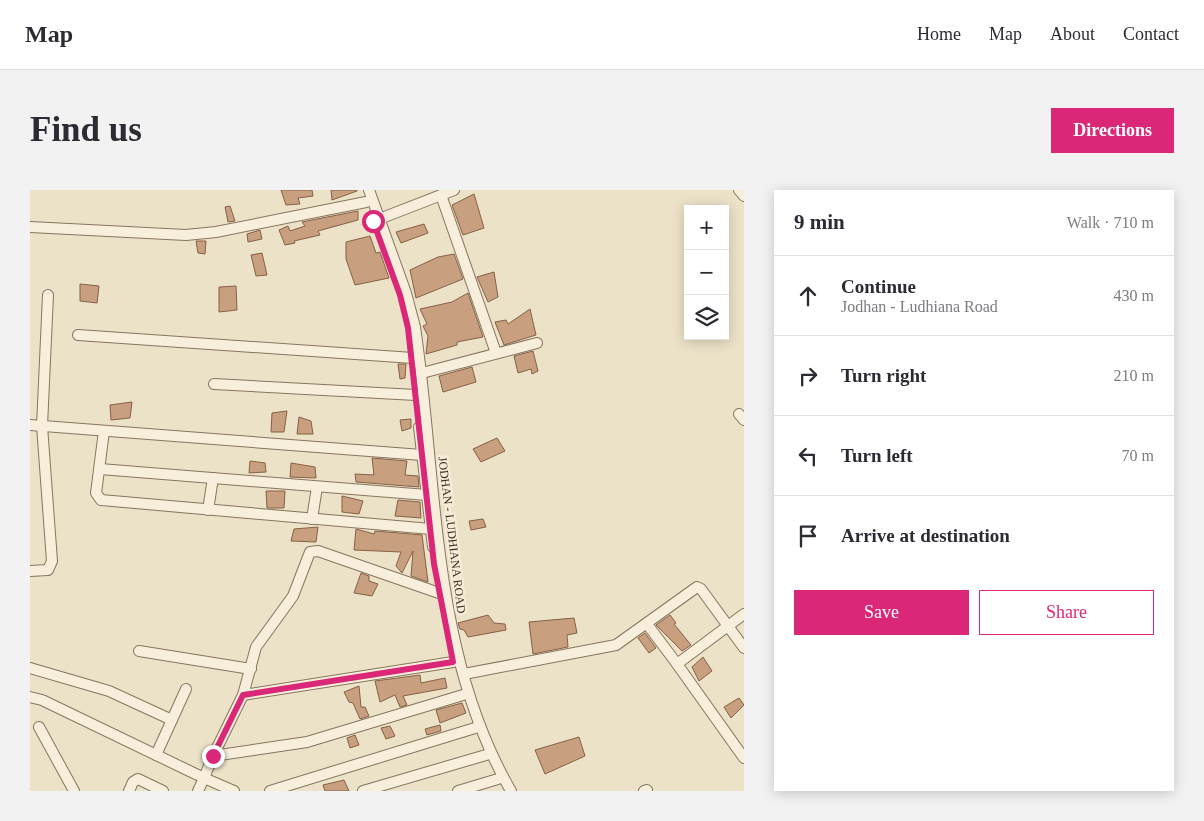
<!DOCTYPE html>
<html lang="en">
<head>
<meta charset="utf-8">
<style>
	:root { --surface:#fff; --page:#f2f2f3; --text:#2b2b33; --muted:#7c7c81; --line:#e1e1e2; --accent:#db2777 }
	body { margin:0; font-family:Georgia,serif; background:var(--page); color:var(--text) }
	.controls { position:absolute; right:15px; top:15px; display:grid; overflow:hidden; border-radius:0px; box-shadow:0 2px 12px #0003 }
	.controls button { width:45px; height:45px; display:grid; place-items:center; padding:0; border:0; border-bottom:1px solid var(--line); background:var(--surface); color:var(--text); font:25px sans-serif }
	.stop { position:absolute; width:15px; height:15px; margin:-11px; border:4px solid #db2777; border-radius:50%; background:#fff }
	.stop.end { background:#db2777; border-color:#fff; box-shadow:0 1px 5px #0008 }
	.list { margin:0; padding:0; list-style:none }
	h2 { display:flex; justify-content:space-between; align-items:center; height:65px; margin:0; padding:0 20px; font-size:21px }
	h2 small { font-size:16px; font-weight:400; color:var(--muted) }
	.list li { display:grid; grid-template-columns:32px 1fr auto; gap:15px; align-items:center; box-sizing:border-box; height:80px; padding:0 20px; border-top:1px solid var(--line) }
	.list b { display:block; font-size:19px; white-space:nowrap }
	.list p { margin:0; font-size:16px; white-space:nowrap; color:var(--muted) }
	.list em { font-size:16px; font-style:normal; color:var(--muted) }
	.actions { display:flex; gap:10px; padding:15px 20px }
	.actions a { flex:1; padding:11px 0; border:1px solid var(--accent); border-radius:0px; text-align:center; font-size:18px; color:var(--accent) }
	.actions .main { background:var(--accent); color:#fff }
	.icon { flex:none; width:28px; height:28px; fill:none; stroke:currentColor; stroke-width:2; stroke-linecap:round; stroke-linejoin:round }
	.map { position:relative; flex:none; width:714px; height:601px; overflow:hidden; border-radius:0px }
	header { display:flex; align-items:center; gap:30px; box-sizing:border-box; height:70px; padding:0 25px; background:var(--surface); border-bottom:1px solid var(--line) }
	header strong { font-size:24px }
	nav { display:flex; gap:28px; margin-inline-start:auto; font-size:18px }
	.intro { display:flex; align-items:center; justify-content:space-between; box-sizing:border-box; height:120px; padding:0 30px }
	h1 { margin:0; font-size:35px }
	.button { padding:12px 22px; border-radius:0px; background:var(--accent); color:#fff; font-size:18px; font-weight:700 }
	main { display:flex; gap:30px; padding:0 30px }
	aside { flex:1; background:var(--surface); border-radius:0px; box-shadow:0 2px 12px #0003 }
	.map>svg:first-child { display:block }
	.building { fill:#c8a080; stroke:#856045 }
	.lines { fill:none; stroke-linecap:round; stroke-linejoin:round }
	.minor-casing { stroke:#87755e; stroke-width:12 }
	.minor { stroke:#f7efdb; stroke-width:10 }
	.route { stroke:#db2777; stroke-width:6 }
	.labels { text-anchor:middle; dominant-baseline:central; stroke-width:5; stroke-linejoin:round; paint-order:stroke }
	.street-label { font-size:12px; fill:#382d20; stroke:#f4ecd7 }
</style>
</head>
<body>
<header>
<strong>Map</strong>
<nav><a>Home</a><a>Map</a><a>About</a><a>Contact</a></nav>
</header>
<div class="intro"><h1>Find us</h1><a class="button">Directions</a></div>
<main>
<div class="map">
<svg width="714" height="601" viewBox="0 0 714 601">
	<rect width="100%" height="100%" fill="#ece2c8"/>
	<g class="building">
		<polygon points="251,0 282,0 283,6 268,8 270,14 256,15"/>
		<polygon points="301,0 327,0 327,1 302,10"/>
		<polygon points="444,4 454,38 433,45 422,15"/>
		<polygon points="200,16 205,31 198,32 195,17"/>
		<polygon points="328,21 328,30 288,41 290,45 264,51 265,53 255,55 249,40 258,36 260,41 275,36 272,32"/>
		<polygon points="394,34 398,43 371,53 366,42"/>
		<polygon points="230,40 232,49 218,52 217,44"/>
		<polygon points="340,46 346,63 350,62 359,88 325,95 316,69 316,52"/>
		<polygon points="166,51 176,51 175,64 168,63"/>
		<polygon points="232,63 237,85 226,86 221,65"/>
		<polygon points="424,64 433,89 386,108 380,80 408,67"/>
		<polygon points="464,82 468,107 458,112 447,87"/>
		<polygon points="50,94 69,96 67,113 50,111"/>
		<polygon points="206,96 207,120 189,122 189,97"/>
		<polygon points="438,103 453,147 427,152 427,155 396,164 398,146 393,136 397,134 390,119 422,112"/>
		<polygon points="500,119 506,145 474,155 465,132 476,130 478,134"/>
		<polygon points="503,161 508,181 502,184 501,179 488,183 484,166"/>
		<polygon points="368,174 376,174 375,188 370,189"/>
		<polygon points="442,177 446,192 413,202 409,186"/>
		<polygon points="102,212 100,228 81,230 80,215"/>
		<polygon points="257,221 254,242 241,242 242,223"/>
		<polygon points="269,227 281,231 283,244 267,244"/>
		<polygon points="381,229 381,238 372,241 370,230"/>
		<polygon points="467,248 475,261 451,272 443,259"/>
		<polygon points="342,268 377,271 375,285 388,286 389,297 326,292 325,284 344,285"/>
		<polygon points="220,271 235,273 236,282 219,283"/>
		<polygon points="261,273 285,277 286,288 260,287"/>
		<polygon points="236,301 255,301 254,318 237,318"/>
		<polygon points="312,306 333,311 329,324 312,322"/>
		<polygon points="368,310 390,312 391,328 365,326"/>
		<polygon points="453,329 456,337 441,340 439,331"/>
		<polygon points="288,337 286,352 261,351 264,339"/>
		<polygon points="326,339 344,344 345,341 392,345 398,392 381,386 383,361 372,383 366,376 371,362 324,360"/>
		<polygon points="331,383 339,386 339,391 348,394 342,406 324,403"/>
		<polygon points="458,425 464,433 475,434 476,440 438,447 434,440 430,439 428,433"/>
		<polygon points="640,425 646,433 644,434 661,455 652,461 626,435"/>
		<polygon points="544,428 547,443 537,445 538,457 503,464 499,432"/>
		<polygon points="615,443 626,458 619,463 608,448"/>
		<polygon points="673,467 682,481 669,491 662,477"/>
		<polygon points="390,485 391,493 415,488 417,498 373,506 377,515 370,517 365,505 350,512 345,491"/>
		<polygon points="329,496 331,517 335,517 339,526 330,529 323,513 319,512 314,502"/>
		<polygon points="709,508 714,515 701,528 694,517"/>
		<polygon points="432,513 436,523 410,533 406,520"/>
		<polygon points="410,535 411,541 397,545 395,539"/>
		<polygon points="360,536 365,546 356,549 351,538"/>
		<polygon points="325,545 329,555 320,558 317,548"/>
		<polygon points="549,547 555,566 515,584 505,560"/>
		<polygon points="314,590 319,601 295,601 293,595"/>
	</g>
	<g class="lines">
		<g class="minor-casing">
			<g id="minor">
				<path d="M 339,0 L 376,103 L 385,137 C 408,292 400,461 481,601"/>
				<polyline points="709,0 714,6"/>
				<polyline points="411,5 466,163"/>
				<polyline points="344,31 424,0"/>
				<polyline points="0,37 156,45 186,42 336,12"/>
				<polyline points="48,145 383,168"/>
				<polyline points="392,183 507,153"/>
				<polyline points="184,194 386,205"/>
				<polyline points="709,224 714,230"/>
				<polyline points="0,235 392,265"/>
				<polyline points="389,237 403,357"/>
				<polyline points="74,241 66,303 71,310 401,339"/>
				<polyline points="70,279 397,305"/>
				<polyline points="178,320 183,288"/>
				<polyline points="282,329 287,297"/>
				<polyline points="0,381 18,380 22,371 12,236 18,105"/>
				<polyline points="714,424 647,474 714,568"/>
				<polyline points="617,434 647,474"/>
				<polyline points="109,461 221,479"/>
				<polyline points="0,478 79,501 142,530"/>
				<polyline points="434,484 586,455 667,397 671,399 714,458"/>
				<polyline points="213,505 423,472"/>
				<polyline points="0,507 12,510 174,588 183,566 277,552 433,505"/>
				<polyline points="9,537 44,601"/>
				<polyline points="126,565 156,499"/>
				<polyline points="183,566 213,505 226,457 263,406 280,362 288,361 409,403"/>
				<polyline points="99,601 103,592 108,589 133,601"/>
				<polyline points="168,601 174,588 204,601"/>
				<polyline points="240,601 445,538"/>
				<polyline points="333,601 456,565"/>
				<polyline points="428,601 468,589"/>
				<polyline points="614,601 617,600"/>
			</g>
		</g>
		<use href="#minor" class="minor"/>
	</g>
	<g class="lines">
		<polyline class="route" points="183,566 213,505 423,472 404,374 378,138 370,105 343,31"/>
	</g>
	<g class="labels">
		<g class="street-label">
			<text transform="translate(422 345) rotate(83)">JODHAN - LUDHIANA ROAD</text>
		</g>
	</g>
</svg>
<div class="controls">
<button>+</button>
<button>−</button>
<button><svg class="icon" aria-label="layers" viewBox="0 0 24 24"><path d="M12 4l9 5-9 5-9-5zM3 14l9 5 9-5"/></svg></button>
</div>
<div class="stop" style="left:343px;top:31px"></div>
<div class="stop end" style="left:183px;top:566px"></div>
</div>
<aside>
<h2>9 min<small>Walk · 710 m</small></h2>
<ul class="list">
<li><svg class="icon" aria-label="ahead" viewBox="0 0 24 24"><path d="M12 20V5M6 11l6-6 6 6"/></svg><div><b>Continue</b><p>Jodhan - Ludhiana Road</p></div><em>430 m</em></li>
<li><svg class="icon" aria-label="right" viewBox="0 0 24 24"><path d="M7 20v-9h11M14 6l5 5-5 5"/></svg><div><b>Turn right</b></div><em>210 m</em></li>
<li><svg class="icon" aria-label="left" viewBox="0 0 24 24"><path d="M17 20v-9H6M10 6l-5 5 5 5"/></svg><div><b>Turn left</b></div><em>70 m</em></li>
<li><svg class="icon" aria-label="arrive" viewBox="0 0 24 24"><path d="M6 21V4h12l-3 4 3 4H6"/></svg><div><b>Arrive at destination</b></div></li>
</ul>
<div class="actions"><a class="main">Save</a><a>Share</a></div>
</aside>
</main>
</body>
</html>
